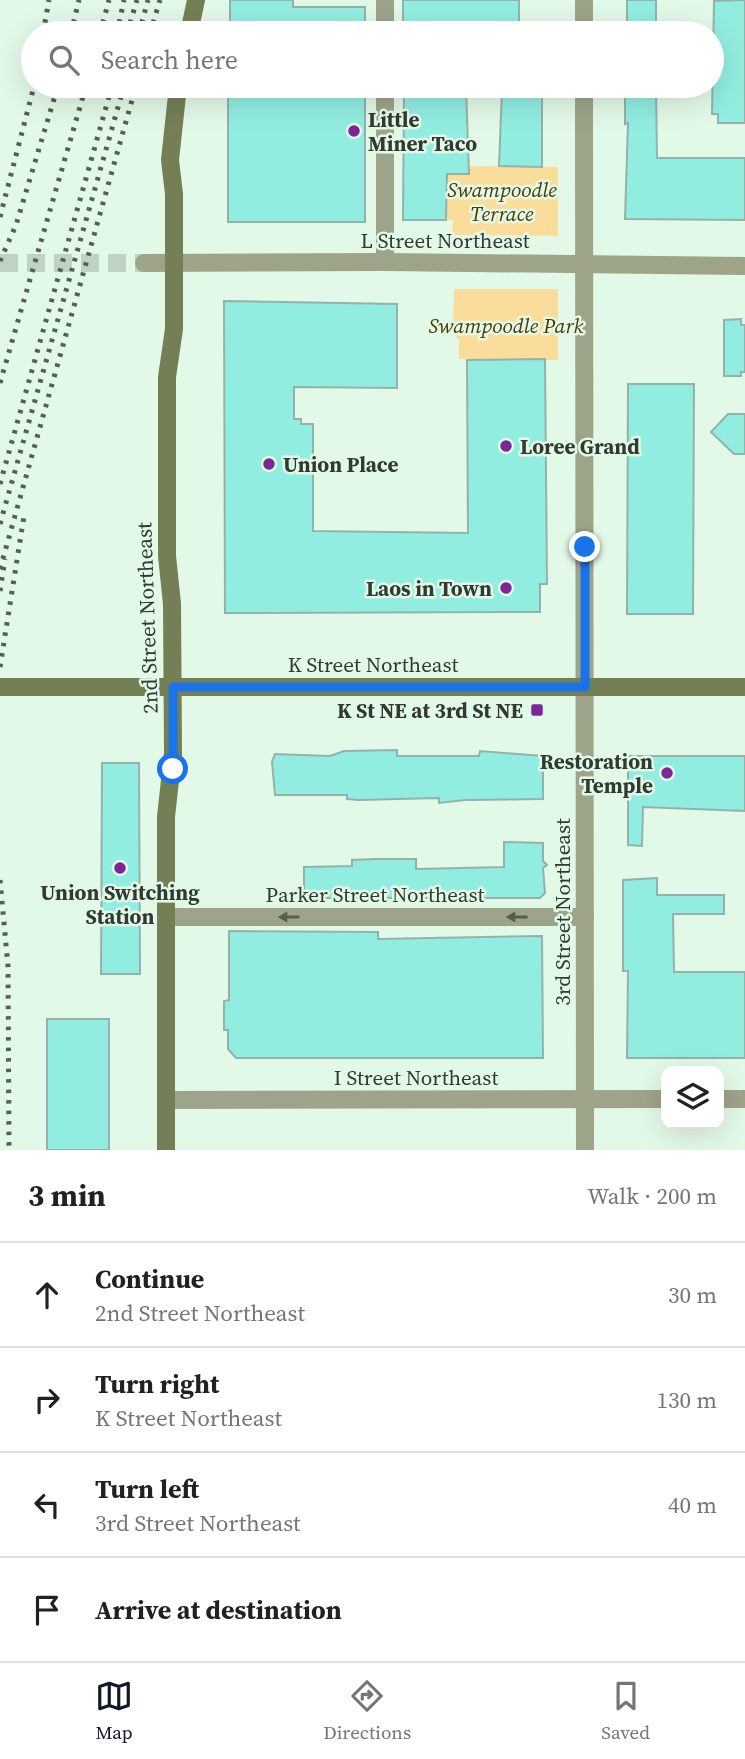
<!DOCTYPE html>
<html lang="en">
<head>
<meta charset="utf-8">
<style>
	:root { --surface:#fff; --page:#f6f6f6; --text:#202124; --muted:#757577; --line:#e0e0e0; --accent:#111827 }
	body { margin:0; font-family:"Source Serif 4",serif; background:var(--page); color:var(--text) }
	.controls { position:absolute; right:21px; bottom:21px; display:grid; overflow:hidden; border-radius:14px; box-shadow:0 7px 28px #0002 }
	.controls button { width:63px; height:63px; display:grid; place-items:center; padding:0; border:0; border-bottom:2px solid var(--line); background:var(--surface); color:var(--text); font:35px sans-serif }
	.stop { position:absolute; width:21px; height:21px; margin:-16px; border:5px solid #1a73e8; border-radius:50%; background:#fff }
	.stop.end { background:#1a73e8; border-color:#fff; box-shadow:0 2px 7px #0008 }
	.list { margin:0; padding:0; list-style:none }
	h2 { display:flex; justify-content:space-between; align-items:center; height:91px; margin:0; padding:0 28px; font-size:30px }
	h2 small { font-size:23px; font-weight:400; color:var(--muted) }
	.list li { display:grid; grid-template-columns:46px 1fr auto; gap:21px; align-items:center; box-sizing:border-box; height:105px; padding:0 28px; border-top:2px solid var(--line) }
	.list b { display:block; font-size:26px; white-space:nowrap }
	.list p { margin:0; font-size:23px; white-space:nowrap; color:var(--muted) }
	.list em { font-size:23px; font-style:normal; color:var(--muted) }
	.icon { flex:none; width:38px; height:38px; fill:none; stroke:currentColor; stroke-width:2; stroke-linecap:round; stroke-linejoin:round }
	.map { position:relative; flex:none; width:745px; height:1150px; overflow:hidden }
	.search { position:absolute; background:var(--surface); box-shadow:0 7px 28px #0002; left:21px; right:21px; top:21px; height:77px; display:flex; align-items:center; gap:18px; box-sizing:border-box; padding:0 24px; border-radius:38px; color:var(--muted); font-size:26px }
	.sheet { height:511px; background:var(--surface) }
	nav { display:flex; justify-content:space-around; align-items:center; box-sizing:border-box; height:98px; border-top:2px solid var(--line); background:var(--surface); font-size:19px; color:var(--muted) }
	nav a { display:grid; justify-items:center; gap:4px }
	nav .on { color:var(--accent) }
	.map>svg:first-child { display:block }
	.green { fill:#fbdd9b }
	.building { fill:#92ede1; stroke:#94b2ad; stroke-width:2 }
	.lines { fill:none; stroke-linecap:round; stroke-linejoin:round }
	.street-tunnel { stroke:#bfd3c3; stroke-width:18; stroke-dasharray:18 9; stroke-linecap:butt }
	.street { stroke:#9da489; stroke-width:18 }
	.secondary { stroke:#757f55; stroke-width:18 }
	.rail { stroke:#545f56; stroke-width:5; stroke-dasharray:3.5 7; stroke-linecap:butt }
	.oneway { fill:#565e50 }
	.route { stroke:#1a73e8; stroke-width:9 }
	.poi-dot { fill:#7c2796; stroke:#e3f9e7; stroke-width:2.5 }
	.labels { text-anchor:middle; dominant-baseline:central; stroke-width:5; stroke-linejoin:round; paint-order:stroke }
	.poi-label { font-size:21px; font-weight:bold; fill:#303932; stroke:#e3f9e7; text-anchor:start }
	.park-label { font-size:21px; font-style:italic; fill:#4f3a04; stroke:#e3f9e7 }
	.street-label { font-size:21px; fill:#303932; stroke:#e3f9e7 }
</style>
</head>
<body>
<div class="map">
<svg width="745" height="1150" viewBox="0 0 745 1150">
	<rect width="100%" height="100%" fill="#e3f9e7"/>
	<g class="green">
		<polygon points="447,166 558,167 558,236 452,235 453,220 446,220"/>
		<polygon points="454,289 558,289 558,360 459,359 459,340 453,334"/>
	</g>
	<g class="building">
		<polygon points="230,0 293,0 293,7 365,7 365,33 230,33"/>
		<rect x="403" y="0" width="116" height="33"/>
		<rect x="627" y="0" width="29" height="33"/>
		<polygon points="745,0 745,123 718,123 718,114 712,114 714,1"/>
		<rect x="228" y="86" width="137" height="136"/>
		<polygon points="404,86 466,86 469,174 447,174 446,220 403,220"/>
		<polygon points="514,86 542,86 542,167 499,166 502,89 514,89"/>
		<polygon points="625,86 656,86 657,158 745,158 745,220 625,219 628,123 625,124"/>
		<polygon points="224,301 397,304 397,388 294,387 294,419 301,419 301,424 313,424 313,531 468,533 467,360 545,359 547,584 540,584 540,612 225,613"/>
		<polygon points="741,319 741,325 745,325 745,372 741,372 741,376 724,376 724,320"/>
		<polygon points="628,384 694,384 693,614 627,614"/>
		<polygon points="728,414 745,414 745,454 734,454 711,432"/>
		<polygon points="397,750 397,756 479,756 480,751 543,756 543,799 465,800 439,803 439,798 359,800 347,799 347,795 275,795 272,762 275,754 330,756 344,751"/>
		<polygon points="628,756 745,756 745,811 643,807 642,846 628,845"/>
		<polygon points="102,763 139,763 140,974 101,974"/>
		<polygon points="504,842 543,843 543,861 547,865 543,868 545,893 540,898 304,898 304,867 352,866 352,860 374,859 416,859 416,869 504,867"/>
		<polygon points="657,878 657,895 724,895 724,914 673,914 674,972 745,972 745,1058 627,1058 628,971 623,971 623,880"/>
		<polygon points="229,931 378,932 378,939 542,936 543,1058 236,1058 228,1049 228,1030 224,1030 224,1001 229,1000"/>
		<rect x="47" y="1019" width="62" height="131"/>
	</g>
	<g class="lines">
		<polyline class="street-tunnel" points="0,263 144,263"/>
		<g class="street">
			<polyline points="385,33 385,0"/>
			<polyline points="584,33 584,0"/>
			<polyline points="584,86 585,1150"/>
			<polyline points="385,262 385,86"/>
			<polyline points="144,263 385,262 745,266"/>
			<polyline points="166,917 585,917"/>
			<polyline points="719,1099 745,1099"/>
			<polyline points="166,1100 666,1099"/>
		</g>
		<g class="secondary">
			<polyline points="189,33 196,0"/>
			<polyline points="0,687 745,687"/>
			<polyline points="166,1150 166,817 173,753 172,604 167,556 167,377 174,329 174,194 170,160 178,86"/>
		</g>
		<g class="rail">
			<polyline points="43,33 49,0"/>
			<polyline points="71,33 79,0"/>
			<polyline points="100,33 109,0"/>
			<polyline points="117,33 124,0"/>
			<polyline points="127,33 137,0"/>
			<polyline points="139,33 148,0"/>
			<polyline points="150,33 160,0"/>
			<polyline points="0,217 34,86"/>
			<polyline points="0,261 16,225 58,86"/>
			<polyline points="0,383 86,86"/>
			<polyline points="0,484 112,86"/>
			<polyline points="0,524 124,86"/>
			<polyline points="0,569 136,86"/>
			<polyline points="0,591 5,559"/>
			<polyline points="0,667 24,516"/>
			<polyline points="0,880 8,966 9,1150"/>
		</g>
	</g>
	<defs><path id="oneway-solid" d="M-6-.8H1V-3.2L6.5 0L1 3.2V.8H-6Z" transform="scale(1.75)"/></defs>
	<g class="oneway">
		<use href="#oneway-solid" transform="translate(289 917) rotate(180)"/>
		<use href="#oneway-solid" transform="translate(517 917) rotate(180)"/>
	</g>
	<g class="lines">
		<polyline class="route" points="173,769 173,687 585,687 585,547"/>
	</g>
	<g class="poi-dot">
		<circle cx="354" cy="131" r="7"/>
		<circle cx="506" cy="446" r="7"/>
		<circle cx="269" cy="464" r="7"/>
		<circle cx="506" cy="588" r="7"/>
		<rect x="530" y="703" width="14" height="14" rx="3.5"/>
		<circle cx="667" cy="773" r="7"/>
		<circle cx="120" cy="868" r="7"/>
	</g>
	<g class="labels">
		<g class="poi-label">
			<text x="368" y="119">Little<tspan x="368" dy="24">Miner Taco</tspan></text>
			<text x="520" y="446">Loree Grand</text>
			<text x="283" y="464">Union Place</text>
			<text x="492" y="588" text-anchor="end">Laos in Town</text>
			<text x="523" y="710" text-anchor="end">K St NE at 3rd St NE</text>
			<text x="653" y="761" text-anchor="end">Restoration<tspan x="653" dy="24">Temple</tspan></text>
			<text x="120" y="892" text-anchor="middle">Union Switching<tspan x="120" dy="24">Station</tspan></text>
		</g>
		<g class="park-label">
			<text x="502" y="189">Swampoodle<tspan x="502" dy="24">Terrace</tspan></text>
			<text x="506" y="325">Swampoodle Park</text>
		</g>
		<g class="street-label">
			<text x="445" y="240">L Street Northeast</text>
			<text transform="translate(147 618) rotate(-92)">2nd Street Northeast</text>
			<text x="373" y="664">K Street Northeast</text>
			<text x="375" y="894">Parker Street Northeast</text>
			<text transform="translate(562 912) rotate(-90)">3rd Street Northeast</text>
			<text x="416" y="1077">I Street Northeast</text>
		</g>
	</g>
</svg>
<div class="controls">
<button><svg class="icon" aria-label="layers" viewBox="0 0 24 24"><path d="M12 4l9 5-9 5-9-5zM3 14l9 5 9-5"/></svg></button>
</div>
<div class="stop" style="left:173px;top:769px"></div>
<div class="stop end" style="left:585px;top:547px"></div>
<div class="search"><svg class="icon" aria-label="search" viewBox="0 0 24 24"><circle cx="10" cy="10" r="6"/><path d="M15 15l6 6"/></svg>Search here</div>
</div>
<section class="sheet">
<h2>3 min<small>Walk · 200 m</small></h2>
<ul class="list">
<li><svg class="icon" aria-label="ahead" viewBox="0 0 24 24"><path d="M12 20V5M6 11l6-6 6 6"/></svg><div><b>Continue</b><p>2nd Street Northeast</p></div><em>30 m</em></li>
<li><svg class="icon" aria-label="right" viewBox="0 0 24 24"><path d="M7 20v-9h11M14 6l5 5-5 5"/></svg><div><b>Turn right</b><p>K Street Northeast</p></div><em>130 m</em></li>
<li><svg class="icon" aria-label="left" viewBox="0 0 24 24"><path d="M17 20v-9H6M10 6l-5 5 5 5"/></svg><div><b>Turn left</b><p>3rd Street Northeast</p></div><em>40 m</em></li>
<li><svg class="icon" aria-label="arrive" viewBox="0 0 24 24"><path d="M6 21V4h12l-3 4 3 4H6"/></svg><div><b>Arrive at destination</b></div></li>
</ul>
</section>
<nav>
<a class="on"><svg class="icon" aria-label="map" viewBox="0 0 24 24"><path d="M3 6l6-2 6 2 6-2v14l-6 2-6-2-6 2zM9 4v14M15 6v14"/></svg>Map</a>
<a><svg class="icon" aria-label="directions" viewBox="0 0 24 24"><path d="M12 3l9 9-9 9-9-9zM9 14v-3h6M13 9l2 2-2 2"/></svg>Directions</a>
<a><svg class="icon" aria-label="saved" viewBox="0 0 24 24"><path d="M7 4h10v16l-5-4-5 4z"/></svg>Saved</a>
</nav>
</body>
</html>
